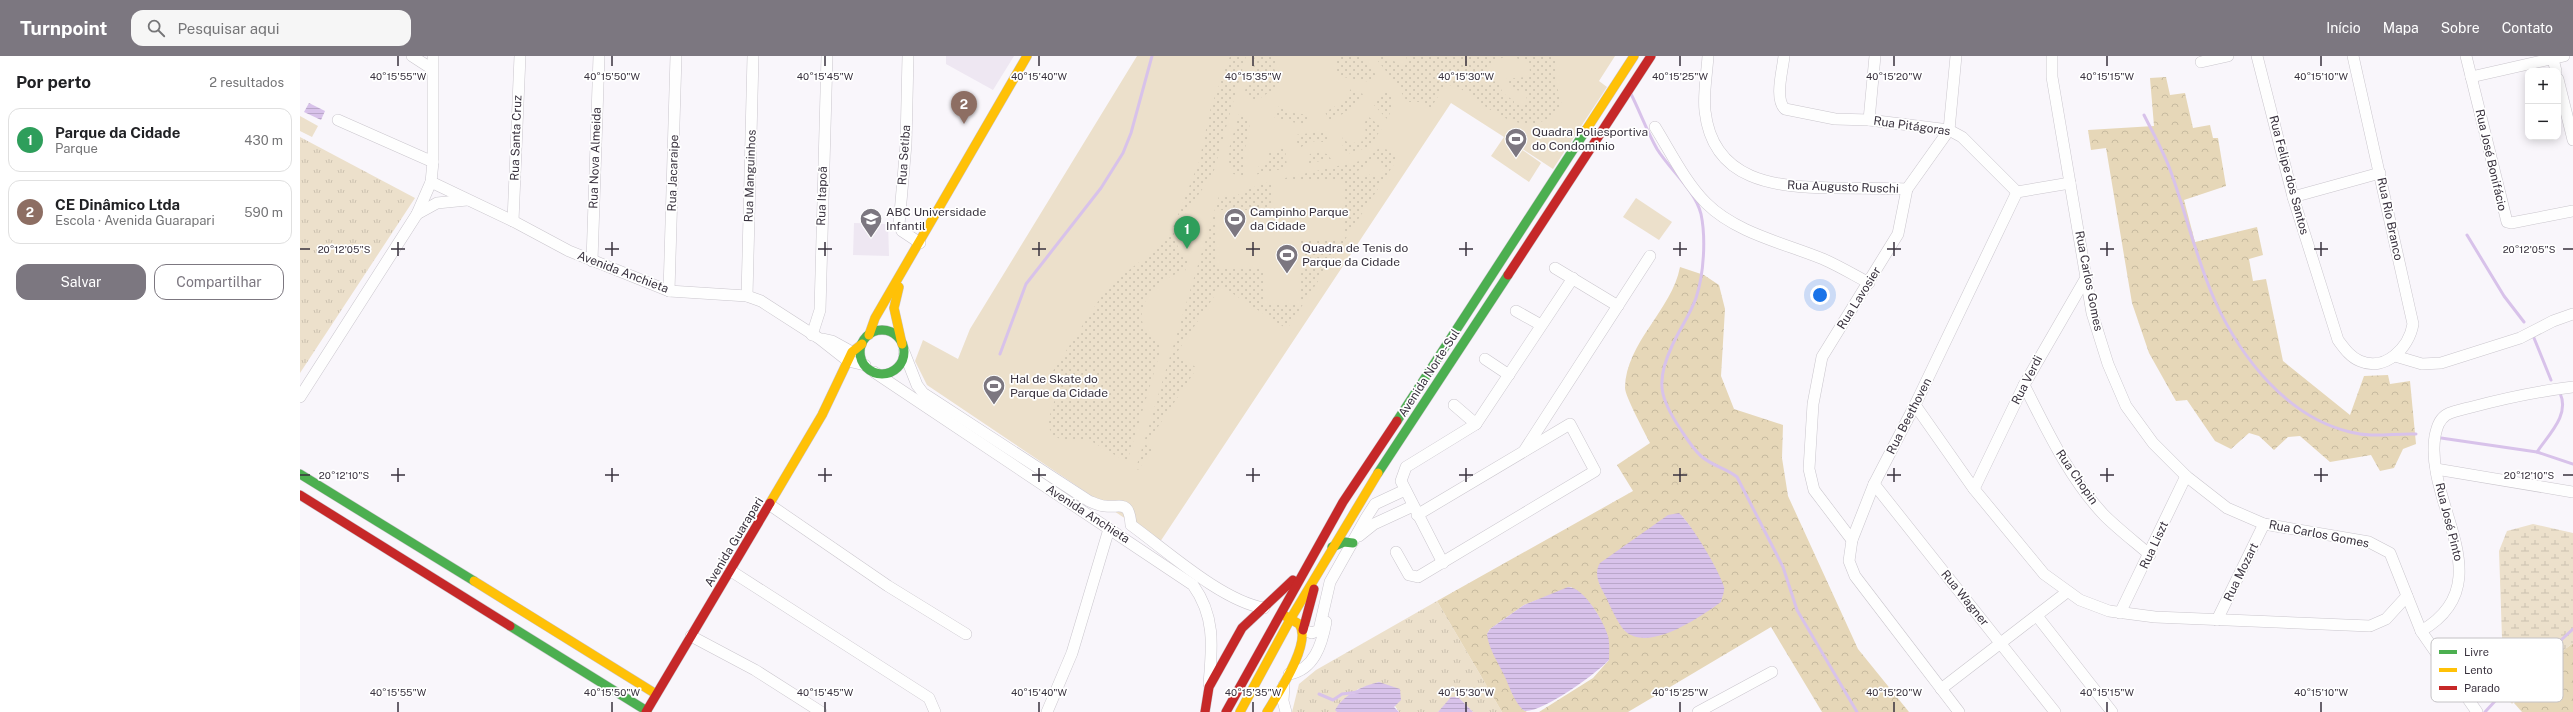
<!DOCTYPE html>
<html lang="pt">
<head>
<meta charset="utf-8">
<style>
	:root { --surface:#fff; --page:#f6f6f6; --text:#202124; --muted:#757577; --line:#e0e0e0; --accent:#7c7780 }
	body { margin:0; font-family:"Public Sans",sans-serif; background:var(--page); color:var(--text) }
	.controls { position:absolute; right:12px; top:12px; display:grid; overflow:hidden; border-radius:8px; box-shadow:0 2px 10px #0003 }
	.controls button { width:36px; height:36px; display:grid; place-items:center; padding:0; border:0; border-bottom:1px solid var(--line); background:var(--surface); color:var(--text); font:20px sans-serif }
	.you { position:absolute; left:1520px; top:239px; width:14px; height:14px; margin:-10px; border:3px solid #fff; border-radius:50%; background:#1a73e8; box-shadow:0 0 0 6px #1a73e833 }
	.badge { display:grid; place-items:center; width:26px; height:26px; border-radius:50%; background:var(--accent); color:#fff; font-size:13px; font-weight:700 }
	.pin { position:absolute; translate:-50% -33px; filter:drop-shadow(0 1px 2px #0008) }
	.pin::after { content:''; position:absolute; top:21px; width:14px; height:12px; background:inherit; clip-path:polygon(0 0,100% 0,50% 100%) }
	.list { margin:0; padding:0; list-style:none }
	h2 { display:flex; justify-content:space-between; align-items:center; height:52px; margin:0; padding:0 16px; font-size:17px }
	h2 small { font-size:13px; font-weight:400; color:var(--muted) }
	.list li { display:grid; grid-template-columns:26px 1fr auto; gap:12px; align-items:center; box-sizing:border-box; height:64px; margin:0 8px 8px; padding:0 8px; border:1px solid var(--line); border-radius:12px }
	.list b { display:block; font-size:15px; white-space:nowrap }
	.list p { margin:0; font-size:13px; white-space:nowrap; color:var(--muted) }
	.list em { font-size:13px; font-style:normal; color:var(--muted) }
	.actions { display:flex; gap:8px; padding:12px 16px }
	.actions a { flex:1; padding:9px 0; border:1px solid var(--accent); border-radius:12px; text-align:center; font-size:14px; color:var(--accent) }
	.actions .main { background:var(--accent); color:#fff }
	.icon { flex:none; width:22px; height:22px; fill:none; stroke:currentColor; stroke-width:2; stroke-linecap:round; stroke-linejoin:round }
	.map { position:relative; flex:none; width:2273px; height:656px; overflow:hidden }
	header { display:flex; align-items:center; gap:24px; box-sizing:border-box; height:56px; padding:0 20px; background:var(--accent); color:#fff }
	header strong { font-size:19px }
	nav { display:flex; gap:22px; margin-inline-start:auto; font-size:14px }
	.search { width:280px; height:36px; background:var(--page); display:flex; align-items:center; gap:10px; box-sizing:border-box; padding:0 14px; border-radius:12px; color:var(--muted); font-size:15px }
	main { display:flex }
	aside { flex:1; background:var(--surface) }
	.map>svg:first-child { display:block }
	.built { fill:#eee7f2 }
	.grass { fill:url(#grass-tufts) }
	.forest { fill:url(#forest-crowns); fill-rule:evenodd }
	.wetland { fill:url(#wetland-marsh) }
	.park { fill:#ece0cb }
	.garden { fill:url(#garden-dots); fill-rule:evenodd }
	.water { fill:url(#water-rules) }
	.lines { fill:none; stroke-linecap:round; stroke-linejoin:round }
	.stream { stroke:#d8c2ea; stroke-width:3 }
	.street-casing { stroke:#cac6cd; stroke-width:12 }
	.fast-casing { stroke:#cac6cd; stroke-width:10 }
	.slow-casing { stroke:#cac6cd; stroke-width:10 }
	.jam-casing { stroke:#cac6cd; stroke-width:10 }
	.street { stroke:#fefefe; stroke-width:11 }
	.fast { stroke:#4caf50; stroke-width:9 }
	.slow { stroke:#ffc107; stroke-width:9 }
	.jam { stroke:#c62828; stroke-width:9 }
	.ticks { fill:none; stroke:#39323e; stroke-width:1.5 }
	.labels { text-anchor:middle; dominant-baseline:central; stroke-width:3.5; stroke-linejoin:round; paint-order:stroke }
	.street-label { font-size:12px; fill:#39323e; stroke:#fff }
	.poi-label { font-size:12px; fill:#39323e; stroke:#fff; text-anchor:start }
	.key { fill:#fff; stroke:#c4c2c5; stroke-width:1 }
	.key-label { font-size:11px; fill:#39323e }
	.ticks-label { font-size:10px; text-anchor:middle; fill:#39323e; stroke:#fff; stroke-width:3.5; stroke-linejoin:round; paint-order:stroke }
</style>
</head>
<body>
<header>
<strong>Turnpoint</strong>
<div class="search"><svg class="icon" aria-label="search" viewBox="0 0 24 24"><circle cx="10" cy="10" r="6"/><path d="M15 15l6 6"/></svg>Pesquisar aqui</div>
<nav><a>Início</a><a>Mapa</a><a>Sobre</a><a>Contato</a></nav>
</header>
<main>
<aside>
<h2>Por perto<small>2 resultados</small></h2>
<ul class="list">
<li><span class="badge" style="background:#2e9e5b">1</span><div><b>Parque da Cidade</b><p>Parque</p></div><em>430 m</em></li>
<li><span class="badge" style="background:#8d6e63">2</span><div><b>CE Dinâmico Ltda</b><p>Escola · Avenida Guarapari</p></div><em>590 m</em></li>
</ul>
<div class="actions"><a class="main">Salvar</a><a>Compartilhar</a></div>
</aside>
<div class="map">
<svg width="2273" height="656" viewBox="0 0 2273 656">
	<defs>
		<pattern id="grass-tufts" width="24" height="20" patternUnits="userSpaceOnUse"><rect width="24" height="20" fill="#ece0cb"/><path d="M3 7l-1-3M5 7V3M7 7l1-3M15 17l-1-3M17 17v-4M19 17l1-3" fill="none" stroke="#cbc1af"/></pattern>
		<pattern id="forest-crowns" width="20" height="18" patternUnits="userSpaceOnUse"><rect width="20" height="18" fill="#e6d7b8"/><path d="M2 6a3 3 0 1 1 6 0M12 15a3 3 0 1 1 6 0" fill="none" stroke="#c6b99f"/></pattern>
		<pattern id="wetland-marsh" width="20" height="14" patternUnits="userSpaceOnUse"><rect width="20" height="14" fill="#ece0cb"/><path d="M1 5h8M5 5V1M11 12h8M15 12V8" fill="none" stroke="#cbc1af"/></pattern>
		<pattern id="garden-dots" width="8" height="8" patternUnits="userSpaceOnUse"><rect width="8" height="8" fill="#ece0cb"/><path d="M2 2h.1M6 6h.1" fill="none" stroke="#cbc1af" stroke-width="1.8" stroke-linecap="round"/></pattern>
		<pattern id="water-rules" width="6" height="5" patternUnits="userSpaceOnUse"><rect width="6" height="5" fill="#d8c2ea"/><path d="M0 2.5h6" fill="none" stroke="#baa7ca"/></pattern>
	</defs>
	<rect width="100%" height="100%" fill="#f9f6fb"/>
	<g class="built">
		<polygon points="646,0 714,0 693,34 646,8"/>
		<polygon points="554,167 588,168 589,200 553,199"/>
	</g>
	<g class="grass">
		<polygon points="0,81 115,142 0,317"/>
		<polygon points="1137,545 1202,656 1173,656 1158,641 1138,656 1099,656 1079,626 1058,633 1036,654 1037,656 992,656 999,628 1016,614"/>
	</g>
	<g class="forest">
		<polygon points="1866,21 1870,39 1885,37 1893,72 1910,69 1913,82 1918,82 1926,130 1884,144 1895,186 1957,171 1963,199 1949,203 1953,225 1966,223 1983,305 2050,359 2064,320 2088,319 2090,328 2110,325 2116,388 2103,393 2094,412 2080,415 2071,399 2030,406 2000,380 1988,381 1974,394 1959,380 1949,377 1931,393 1915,385 1887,344 1876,345 1849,297 1832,247 1806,92 1791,94 1788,74 1854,70 1850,22"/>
		<path d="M 1380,211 L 1404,219 L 1419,229 L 1425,253 L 1421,320 L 1434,353 L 1483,369 L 1482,402 L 1488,440 L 1558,593 L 1609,656 L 1522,656 L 1471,571 L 1328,656 L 1239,656 L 1293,622 L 1309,604 C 1309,575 1297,547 1271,531 L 1224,549 L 1190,573 L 1187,578 L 1222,653 L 1227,656 L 1202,656 L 1137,545 L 1333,435 L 1317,409 L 1350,387 C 1345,377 1325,340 1325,332 C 1326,286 1372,254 1380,211 ZM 1382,460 L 1389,469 L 1424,533 L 1325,575 L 1299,527 Z"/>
		<polygon points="2273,587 2273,656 2222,656 2214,647 2256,600"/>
	</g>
	<path class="wetland" d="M 2233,468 L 2273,477 L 2273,587 L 2256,600 L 2212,648 C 2195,628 2191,607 2202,582 L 2199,495 L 2207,475 Z"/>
	<g class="park">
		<polygon points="837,0 1315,0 1299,25 1307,31 1253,113 1204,81 1241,107 1229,126 1191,100 1204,81 1151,47 860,486 627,329 615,305 623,284 658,303 670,273"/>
		<polygon points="0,60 18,70 12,81 0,75"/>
		<polygon points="1336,142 1372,166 1359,184 1323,161"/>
	</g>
	<g class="garden">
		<path d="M 930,0 L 946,0 L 913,118 L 882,162 L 874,178 L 878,191 L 889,204 L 885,215 C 849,224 821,266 862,290 L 827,406 L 789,384 L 760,383 L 753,379 L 749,372 L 749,362 L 756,340 L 753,315 L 808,230 L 850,198 L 872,174 L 899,106 L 911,51 Z"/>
		<polygon points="955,0 976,0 974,12 980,29 953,47 944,38"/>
		<polygon points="1036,0 1061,0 1076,19 1071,26 1037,20"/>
		<path d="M 1074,0 L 1083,0 L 1102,9 L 1107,2 L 1105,0 L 1210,0 C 1196,1 1183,13 1183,27 L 1197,25 L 1203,37 L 1214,45 L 1214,48 L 1228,48 L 1225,35 L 1214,34 L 1206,23 L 1227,21 L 1230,14 L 1225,5 L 1210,0 L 1256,0 L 1255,22 L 1262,50 C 1257,58 1252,62 1243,65 C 1212,77 1183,47 1158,31 L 1149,29 L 1143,33 L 1130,53 L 1119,46 L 1107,46 L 1097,29 Z"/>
		<path d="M 1085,32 C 1095,42 1094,51 1087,63 L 1073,48 Z"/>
		<path d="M 1051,33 L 1063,38 C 1054,52 1044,59 1029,64 L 1025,56 L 1041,47 Z"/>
		<polygon points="979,50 993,57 1009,59 1007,68 990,66 974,61"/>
		<path d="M 939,58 L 949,64 C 952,85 936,100 947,120 L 933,118 L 927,100 Z"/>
		<polygon points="1069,61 1082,72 1069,91 1047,98 1042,88 1043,80 1048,88 1064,85 1066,77 1064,67"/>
		<path d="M 1027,75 L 1029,88 C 1017,83 1008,85 999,93 L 995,79 Z"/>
		<polygon points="985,91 987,112 954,119 958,111 967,106 967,98"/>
		<path d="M 1079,92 L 1089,94 L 1098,102 L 987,273 L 921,230 L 876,298 L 897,312 L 846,389 L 852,394 L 838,414 L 836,412 L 919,140 L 935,141 L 945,134 L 972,125 L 1060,105 L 1068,102 ZM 1076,102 L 1084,109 L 1082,119 L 1077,121 L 1067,118 L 1061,122 L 1057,119 L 1057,115 L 1065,112 L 1070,103 ZM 973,125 L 1044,125 L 1044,184 L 1001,184 L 1001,249 L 965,247 L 963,213 L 915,213 L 915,154 L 972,154 Z"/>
		<polygon points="1016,96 1027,98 1031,103 1005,108 1010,98"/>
	</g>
	<g class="water">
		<polygon points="9,47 25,55 21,64 4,56"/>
		<path d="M 1379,457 C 1392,469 1419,514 1424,531 C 1425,535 1422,541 1421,546 C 1400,561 1349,597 1325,575 C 1318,568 1310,550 1306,541 C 1300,530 1293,518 1300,507 L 1368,459 Z"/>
		<path d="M 1268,531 C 1284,531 1304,566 1308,580 C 1310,588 1309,596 1309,604 C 1296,618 1243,656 1225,655 C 1216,650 1209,630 1205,621 C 1199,608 1188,592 1187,578 L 1190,573 L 1224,549 Z"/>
		<path d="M 1079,626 L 1100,633 L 1101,644 L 1094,651 L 1099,656 L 1037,656 L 1035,654 C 1044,638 1062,630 1079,626 Z"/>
		<polygon points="1151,641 1158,641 1173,656 1138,656"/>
	</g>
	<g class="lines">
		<g class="stream">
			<path d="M 1331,38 C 1340,56 1347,75 1357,93 C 1370,114 1395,134 1401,158 C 1406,182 1404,218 1396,242 C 1390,259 1379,274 1372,290 C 1355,326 1360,343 1381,374 C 1387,383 1393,393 1401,400 C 1412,410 1426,412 1437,421 L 1483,511 L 1497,554 L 1557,656"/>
			<path d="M 1844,59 C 1854,79 1865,98 1872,119 C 1887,161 1897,205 1915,245 C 1941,302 1987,361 2050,376 C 2072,382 2094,377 2116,378"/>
			<polyline points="2167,179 2204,240 2224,266"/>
			<polyline points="2234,282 2251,324"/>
			<polyline points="700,298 726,228 801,132 823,97 831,77 852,0"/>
			<polyline points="2141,382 2237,396 2273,408"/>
			<path d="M 2237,396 C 2249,378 2270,359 2260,337"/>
			<polyline points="1019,638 1033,644 1042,638 1058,636"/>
			<polyline points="2185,656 2219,619 2246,598 2273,573"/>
		</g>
		<g class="street-casing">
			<g id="street">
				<polyline points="112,0 132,13"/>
				<polyline points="608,0 606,88 599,169 602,175 620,187"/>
				<path d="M 1408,0 C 1407,17 1403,38 1405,55 C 1413,126 1476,131 1533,132 C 1558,132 1582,132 1607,133"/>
				<path d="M 1484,0 C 1483,13 1474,43 1485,53 L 1535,63 L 1569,64 L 1649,74 L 1662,81 L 1717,136"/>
				<polyline points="1752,0 1752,21 1792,257 1808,308 1826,350 1853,387 1886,420 1927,452 1964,468 2069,486 2090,497 2121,575 2177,656"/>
				<path d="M 1957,0 L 1993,141 L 2038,284 C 2044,292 2050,301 2060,305 C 2085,316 2109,292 2113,268 L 2053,0"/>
				<polyline points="2166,0 2207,166 2211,167 2273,155"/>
				<polyline points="2253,3 2256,15"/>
				<polyline points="1901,6 1928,0"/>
				<polyline points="2171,21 2264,0"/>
				<polyline points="2258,23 2273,84"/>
				<polyline points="38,64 133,106"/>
				<polyline points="1569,64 1575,0"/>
				<path d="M 1355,71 C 1370,95 1385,126 1406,147 C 1436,177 1484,187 1523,203 C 1539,210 1554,219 1569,227"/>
				<polyline points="131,126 213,165 269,195 369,235 447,240 461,245 520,283 548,305 565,309"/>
				<polyline points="1717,136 1770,127"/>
				<polyline points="1993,141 2080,117"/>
				<polyline points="117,158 137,147 167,144"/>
				<polyline points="213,165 220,0"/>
				<polyline points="292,205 299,0"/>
				<polyline points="1255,212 1318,250"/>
				<polyline points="369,235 376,0"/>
				<polyline points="447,240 453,0"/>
				<polyline points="1216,255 1241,269"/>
				<polyline points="512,279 520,254 527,0"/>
				<polyline points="523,283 532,285 552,296"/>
				<path d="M 604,296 L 617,329 L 623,337 L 789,445 C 794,447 800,450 805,450 C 821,452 829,443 831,469 C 867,495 922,545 964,552"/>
				<polyline points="2095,300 2122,308 2141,307 2220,282 2253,265 2273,258"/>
				<polyline points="1185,303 1209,319"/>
				<path d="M 574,316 L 893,529 C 916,561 912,592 909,628"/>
				<path d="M 1724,329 C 1747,374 1769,422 1804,459 C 1818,473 1835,486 1850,499"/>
				<polyline points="0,341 117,158 131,126 133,106 133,0"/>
				<polyline points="1154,349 1176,368"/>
				<polyline points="1615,349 1674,433 1744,518 1780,544 1809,555 1855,561 2070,570 2086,563 2107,540"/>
				<polyline points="1224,395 1350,200"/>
				<polyline points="2136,413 2273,436"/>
				<polyline points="1574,428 1755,656"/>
				<polyline points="1674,433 1724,329 1787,220"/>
				<polyline points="470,449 588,530 666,578"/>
				<polyline points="1059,480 1074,468 1113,450"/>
				<polyline points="1552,484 1514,434 1509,413 1513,348 1522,301 1598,178 1607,133 1649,74 1656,0"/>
				<polyline points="1096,496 1109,519 1118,521 1295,415 1270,368 1117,459"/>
				<polyline points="1143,507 1101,425 1106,411 1176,368 1273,222"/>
				<polyline points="431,515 629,642 635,656"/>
				<polyline points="1820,557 1886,420"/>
				<polyline points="1737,560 1812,656"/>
				<polyline points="1917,564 1964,468"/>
				<polyline points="1003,574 1012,577 1019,574 1030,526 1066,462 1075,448 1105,434"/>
				<path d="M 2121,575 C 2204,527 2124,448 2135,380 C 2137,371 2139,364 2146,359 C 2153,355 2164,353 2172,351 C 2206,342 2239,335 2273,331"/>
				<polyline points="391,580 455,614 521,656"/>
				<path d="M 989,618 C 1014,614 1022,588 1026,566"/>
				<polyline points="984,629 983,645 986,656"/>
				<polyline points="1641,633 1767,536"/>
				<polyline points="747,656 772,597 809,473"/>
				<polyline points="1398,656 1472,616"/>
				<polyline points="1659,656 1555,520 1549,505 1552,484 1574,428 1615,349 1717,136"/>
			</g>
		</g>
		<g class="fast-casing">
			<g id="fast">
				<circle cx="582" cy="296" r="22"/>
				<polyline points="1097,365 1286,74"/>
				<polyline points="1078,417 1208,219"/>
				<polyline points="0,418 174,525"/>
				<polyline points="1032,491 1044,486 1053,487"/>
				<polyline points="210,570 347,655"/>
			</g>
		</g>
		<g class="slow-casing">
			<g id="slow">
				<polyline points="1286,74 1334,0"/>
				<polyline points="599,231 594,252 602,288"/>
				<polyline points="569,279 575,262 727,0"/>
				<polyline points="470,447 522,359 552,296 562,288"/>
				<polyline points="174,525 356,638"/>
				<polyline points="940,656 991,562 1078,417"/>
				<path d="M 967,656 C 977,639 1013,586 999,568 L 982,558"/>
			</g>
		</g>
		<g class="jam-casing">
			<g id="jam">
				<polyline points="1208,219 1351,0"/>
				<polyline points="0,439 210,570"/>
				<polyline points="1003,574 1014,533"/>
				<polyline points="346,656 470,447"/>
				<polyline points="905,656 909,631 942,572 993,524"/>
				<polyline points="926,656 1043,446 1097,365"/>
			</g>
		</g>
		<use href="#street" class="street"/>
		<use href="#fast" class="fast"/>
		<use href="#slow" class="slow"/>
		<use href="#jam" class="jam"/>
	</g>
	<path class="ticks" d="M 98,0 L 98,10M 312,0 L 312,10M 525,0 L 525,10M 739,0 L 739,10M 953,0 L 953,10M 1166,0 L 1166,10M 1380,0 L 1380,10M 1594,0 L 1594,10M 1807,0 L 1807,10M 2021,0 L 2021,10M 98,186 L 98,200M 312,186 L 312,200M 525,186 L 525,200M 739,186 L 739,200M 953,186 L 953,200M 1166,186 L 1166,200M 1380,186 L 1380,200M 1594,186 L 1594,200M 1807,186 L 1807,200M 2021,186 L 2021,200M 0,193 L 10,193M 91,193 L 105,193M 305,193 L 319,193M 518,193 L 532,193M 732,193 L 746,193M 946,193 L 960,193M 1159,193 L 1173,193M 1373,193 L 1387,193M 1587,193 L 1601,193M 1800,193 L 1814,193M 2014,193 L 2028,193M 2263,193 L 2273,193M 98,412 L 98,426M 312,412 L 312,426M 525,412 L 525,426M 739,412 L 739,426M 953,412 L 953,426M 1166,412 L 1166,426M 1380,412 L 1380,426M 1594,412 L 1594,426M 1807,412 L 1807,426M 2021,412 L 2021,426M 0,419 L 10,419M 91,419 L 105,419M 305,419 L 319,419M 518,419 L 532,419M 732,419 L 746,419M 946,419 L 960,419M 1159,419 L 1173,419M 1373,419 L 1387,419M 1587,419 L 1601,419M 1800,419 L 1814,419M 2014,419 L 2028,419M 2263,419 L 2273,419M 98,646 L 98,656M 312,646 L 312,656M 525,646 L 525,656M 739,646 L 739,656M 953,646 L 953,656M 1166,646 L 1166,656M 1380,646 L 1380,656M 1594,646 L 1594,656M 1807,646 L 1807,656M 2021,646 L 2021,656"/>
	<defs>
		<g id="stadium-pin" transform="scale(1.15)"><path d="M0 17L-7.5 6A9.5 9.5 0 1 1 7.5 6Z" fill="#7c7780" stroke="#fff"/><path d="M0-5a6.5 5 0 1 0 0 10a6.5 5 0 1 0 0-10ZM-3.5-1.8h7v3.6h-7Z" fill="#fff"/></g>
		<g id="school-pin" transform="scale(1.15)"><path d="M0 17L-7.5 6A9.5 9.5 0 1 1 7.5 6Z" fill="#7c7780" stroke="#fff"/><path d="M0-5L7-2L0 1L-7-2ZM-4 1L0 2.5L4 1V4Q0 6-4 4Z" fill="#fff"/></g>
	</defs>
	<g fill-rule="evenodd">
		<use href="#stadium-pin" x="1216" y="83"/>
		<use href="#school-pin" x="571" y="163"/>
		<use href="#stadium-pin" x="935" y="163"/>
		<use href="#stadium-pin" x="987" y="199"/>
		<use href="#stadium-pin" x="694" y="330"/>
	</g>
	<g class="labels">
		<g class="street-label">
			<text transform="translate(1612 70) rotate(8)">Rua Pitágoras</text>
			<text transform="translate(216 82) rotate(-88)">Rua Santa Cruz</text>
			<text transform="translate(604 99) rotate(-86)">Rua Setiba</text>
			<text transform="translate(295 102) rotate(-88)">Rua Nova Almeida</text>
			<text transform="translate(2191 104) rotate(77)">Rua José Bonifácio</text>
			<text transform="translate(373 117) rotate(-88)">Rua Jacaraipe</text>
			<text transform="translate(1989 119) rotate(75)">Rua Felipe dos Santos</text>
			<text transform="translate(450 120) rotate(-88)">Rua Manguinhos</text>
			<text transform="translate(1543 131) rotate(2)">Rua Augusto Ruschi</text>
			<text transform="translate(522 140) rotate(-88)">Rua Itapoã</text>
			<text transform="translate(2090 163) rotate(78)">Rua Rio Branco</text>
			<text transform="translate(323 216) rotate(21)">Avenida Anchieta</text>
			<text transform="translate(1789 225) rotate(79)">Rua Carlos Gomes</text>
			<text transform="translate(1559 242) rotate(-58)">Rua Lavosier</text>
			<text transform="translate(1129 317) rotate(-57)">Avenida Norte-Sul</text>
			<text transform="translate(1727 324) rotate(-63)">Rua Verdi</text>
			<text transform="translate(1609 360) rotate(-63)">Rua Beethoven</text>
			<text transform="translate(1777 421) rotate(55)">Rua Chopin</text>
			<text transform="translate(788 458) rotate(33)">Avenida Anchieta</text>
			<text transform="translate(2149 466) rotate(76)">Rua José Pinto</text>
			<text transform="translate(2019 478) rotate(11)">Rua Carlos Gomes</text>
			<text transform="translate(434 486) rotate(-59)">Avenida Guarapari</text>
			<text transform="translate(1854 489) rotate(-65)">Rua Liszt</text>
			<text transform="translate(1941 516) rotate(-64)">Rua Mozart</text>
			<text transform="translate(1665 542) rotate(51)">Rua Wagner</text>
		</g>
		<g class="poi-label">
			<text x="1232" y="76">Quadra Poliesportiva<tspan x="1232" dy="14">do Condominio</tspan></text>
			<text x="586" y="156">ABC Universidade<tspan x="586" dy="14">Infantil</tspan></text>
			<text x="950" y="156">Campinho Parque<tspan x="950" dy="14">da Cidade</tspan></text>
			<text x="1002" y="192">Quadra de Tenis do<tspan x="1002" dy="14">Parque da Cidade</tspan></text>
			<text x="710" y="323">Hal de Skate do<tspan x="710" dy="14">Parque da Cidade</tspan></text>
		</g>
	</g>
	<rect x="2131" y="582" width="132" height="64" rx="6" class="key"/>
	<rect x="2139" y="594" width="18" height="4" fill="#4caf50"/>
	<rect x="2139" y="612" width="18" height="4" fill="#ffc107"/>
	<rect x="2139" y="630" width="18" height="4" fill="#c62828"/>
	<g class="key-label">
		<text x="2164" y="600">Livre</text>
		<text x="2164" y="618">Lento</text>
		<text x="2164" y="636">Parado</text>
	</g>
	<g class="ticks-label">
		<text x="98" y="24">40°15'55"W</text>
		<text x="312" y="24">40°15'50"W</text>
		<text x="525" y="24">40°15'45"W</text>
		<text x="739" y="24">40°15'40"W</text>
		<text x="953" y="24">40°15'35"W</text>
		<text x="1166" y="24">40°15'30"W</text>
		<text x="1380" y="24">40°15'25"W</text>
		<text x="1594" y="24">40°15'20"W</text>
		<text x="1807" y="24">40°15'15"W</text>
		<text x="2021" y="24">40°15'10"W</text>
		<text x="44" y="197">20°12'05"S</text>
		<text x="2229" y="197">20°12'05"S</text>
		<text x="44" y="423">20°12'10"S</text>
		<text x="2229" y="423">20°12'10"S</text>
		<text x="98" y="640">40°15'55"W</text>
		<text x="312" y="640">40°15'50"W</text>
		<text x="525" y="640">40°15'45"W</text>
		<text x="739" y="640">40°15'40"W</text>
		<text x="953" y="640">40°15'35"W</text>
		<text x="1166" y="640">40°15'30"W</text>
		<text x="1380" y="640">40°15'25"W</text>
		<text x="1594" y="640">40°15'20"W</text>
		<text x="1807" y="640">40°15'15"W</text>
		<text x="2021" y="640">40°15'10"W</text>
	</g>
</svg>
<div class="controls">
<button>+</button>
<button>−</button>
</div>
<div class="you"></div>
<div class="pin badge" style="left:887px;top:193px;background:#2e9e5b">1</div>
<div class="pin badge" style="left:664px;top:68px;background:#8d6e63">2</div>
</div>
</main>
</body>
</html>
